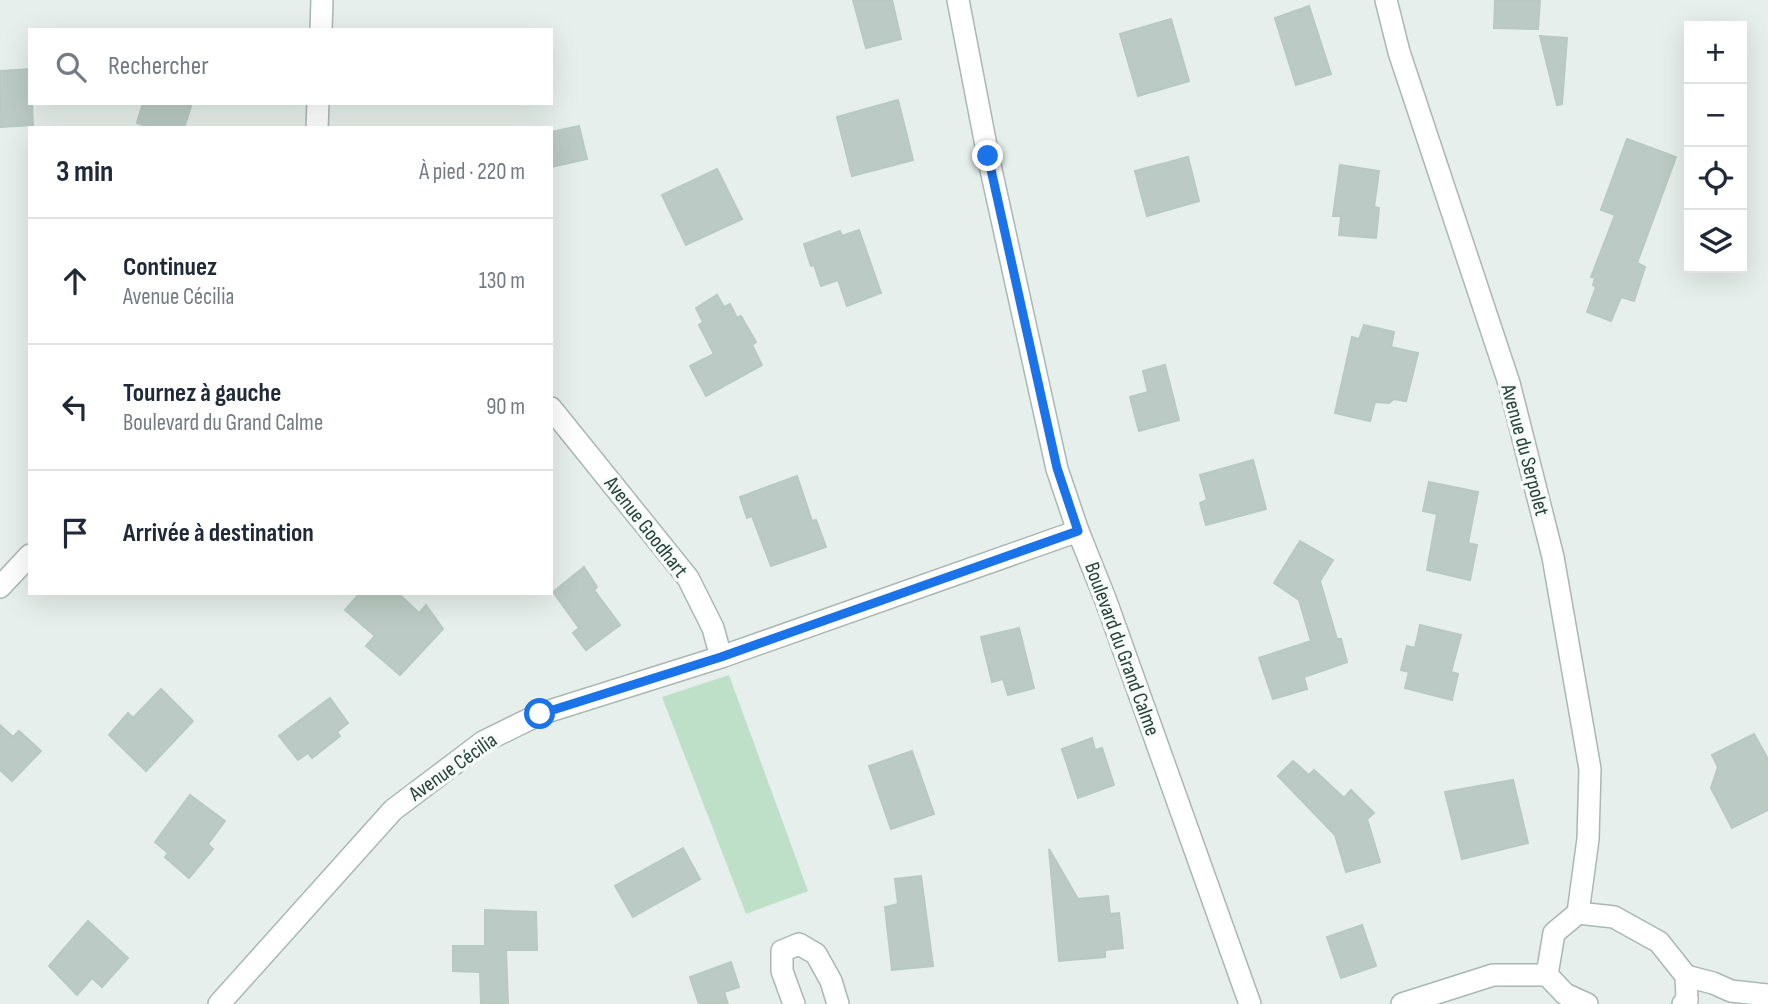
<!DOCTYPE html>
<html lang="fr">
<head>
<meta charset="utf-8">
<style>
	:root { --surface:#fff; --page:#f6f6f7; --text:#1f2937; --muted:#747a83; --line:#e0e1e3 }
	body { margin:0; font-family:"Sofia Sans Condensed",sans-serif; background:var(--page); color:var(--text) }
	.controls { position:absolute; right:21px; top:21px; display:grid; overflow:hidden; border-radius:0px; box-shadow:0 7px 28px #0002 }
	.controls button { width:63px; height:63px; display:grid; place-items:center; padding:0; border:0; border-bottom:2px solid var(--line); background:var(--surface); color:var(--text); font:35px sans-serif }
	.stop { position:absolute; width:21px; height:21px; margin:-16px; border:5px solid #1a73e8; border-radius:50%; background:#fff }
	.stop.end { background:#1a73e8; border-color:#fff; box-shadow:0 2px 7px #0008 }
	.list { margin:0; padding:0; list-style:none }
	h2 { display:flex; justify-content:space-between; align-items:center; height:91px; margin:0; padding:0 28px; font-size:30px }
	h2 small { font-size:23px; font-weight:400; color:var(--muted) }
	.list li { display:grid; grid-template-columns:46px 1fr auto; gap:21px; align-items:center; box-sizing:border-box; height:126px; padding:0 28px; border-top:2px solid var(--line) }
	.list b { display:block; font-size:26px; white-space:nowrap }
	.list p { margin:0; font-size:23px; white-space:nowrap; color:var(--muted) }
	.list em { font-size:23px; font-style:normal; color:var(--muted) }
	.icon { flex:none; width:38px; height:38px; fill:none; stroke:currentColor; stroke-width:2; stroke-linecap:round; stroke-linejoin:round }
	.map { position:relative; flex:none; width:1768px; height:1004px; overflow:hidden }
	.search { position:absolute; background:var(--surface); box-shadow:0 7px 28px #0002; left:28px; top:28px; width:525px; height:77px; display:flex; align-items:center; gap:18px; box-sizing:border-box; padding:0 24px; border-radius:0px; color:var(--muted); font-size:26px }
	.panel { position:absolute; background:var(--surface); box-shadow:0 7px 28px #0002; left:28px; top:126px; width:525px; height:469px; border-radius:0px }
	.map>svg:first-child { display:block }
	.green { fill:#bfe0c8 }
	.building { fill:#bbcac4; stroke:#b8c9c2; stroke-width:2 }
	.lines { fill:none; stroke-linecap:round; stroke-linejoin:round }
	.minor-casing { stroke:#a8b8b2; stroke-width:24 }
	.minor { stroke:#fff; stroke-width:21 }
	.route { stroke:#1a73e8; stroke-width:9 }
	.labels { text-anchor:middle; dominant-baseline:central; stroke-width:7; stroke-linejoin:round; paint-order:stroke }
	.street-label { font-size:21px; fill:#24423a; stroke:#f7fbf9 }
</style>
</head>
<body>
<div class="map">
<svg width="1768" height="1004" viewBox="0 0 1768 1004">
	<rect width="100%" height="100%" fill="#e6efeb"/>
	<polygon class="green" points="729,675 808,891 746,914 662,697"/>
	<g class="building">
		<polygon points="853,0 892,0 901,39 866,48"/>
		<polygon points="1495,0 1540,0 1538,29 1494,28"/>
		<polygon points="1309,6 1331,74 1296,85 1275,18"/>
		<polygon points="1171,19 1189,81 1138,96 1120,34"/>
		<polygon points="1540,36 1567,38 1562,104 1557,105"/>
		<polygon points="30,69 30,103 32,103 33,125 0,127 0,71"/>
		<polygon points="898,100 913,160 852,176 837,117"/>
		<polygon points="143,103 192,103 184,128 151,128 137,123"/>
		<polygon points="579,126 587,159 551,167 551,132"/>
		<polygon points="1627,139 1676,157 1637,263 1645,267 1634,301 1621,297 1611,321 1587,312 1596,287 1593,285 1595,278 1591,277 1615,215 1601,210"/>
		<polygon points="1188,157 1199,201 1147,216 1135,171"/>
		<polygon points="1340,165 1379,171 1374,207 1379,208 1376,238 1339,235 1341,216 1333,216"/>
		<polygon points="717,169 742,219 686,245 662,195"/>
		<polygon points="859,230 881,293 847,306 838,280 821,286 814,265 811,266 804,244 840,231 842,236"/>
		<polygon points="717,295 724,307 730,304 737,318 741,316 756,342 752,345 762,365 706,396 690,366 714,354 699,325 703,322 696,308"/>
		<polygon points="1364,325 1394,332 1391,347 1418,353 1406,401 1394,399 1389,403 1375,402 1370,421 1335,413 1352,337 1359,339"/>
		<polygon points="1165,365 1179,420 1139,431 1130,397 1148,392 1143,371"/>
		<polygon points="1253,460 1266,509 1206,525 1200,503 1207,500 1200,475"/>
		<polygon points="797,476 812,521 816,520 826,547 771,566 752,516 747,518 740,497"/>
		<polygon points="1429,482 1478,492 1468,543 1477,545 1470,580 1427,570 1437,514 1423,511"/>
		<polygon points="1300,541 1333,560 1320,581 1337,639 1341,639 1347,662 1304,677 1307,689 1273,699 1259,658 1311,641 1299,600 1274,583"/>
		<polygon points="584,567 597,587 594,590 620,625 586,650 573,633 579,628 553,592"/>
		<polygon points="360,593 398,593 419,613 426,605 443,629 400,675 366,646 375,636 345,610"/>
		<polygon points="1420,625 1461,635 1451,672 1458,674 1452,700 1405,688 1409,672 1401,670 1407,646 1415,648"/>
		<polygon points="1019,628 1034,688 1008,695 1003,679 992,682 981,637"/>
		<polygon points="161,689 193,721 146,771 109,735 128,713 133,718"/>
		<polygon points="330,698 348,723 337,732 340,736 312,758 308,753 298,760 279,736"/>
		<polygon points="0,725 13,737 19,731 41,751 12,781 0,770"/>
		<polygon points="1754,734 1768,759 1768,810 1732,828 1711,788 1718,767 1712,755"/>
		<polygon points="1092,738 1095,750 1102,748 1114,785 1078,798 1062,749"/>
		<polygon points="912,751 934,814 891,829 869,766"/>
		<polygon points="1293,761 1309,775 1314,770 1344,798 1351,790 1374,813 1367,819 1380,862 1346,872 1335,835 1278,776"/>
		<polygon points="1513,780 1528,843 1462,859 1445,792"/>
		<polygon points="190,795 225,821 208,844 213,849 189,878 165,857 168,853 155,842"/>
		<polygon points="683,848 700,879 633,917 615,886"/>
		<polygon points="1049,849 1078,899 1108,896 1110,914 1119,913 1123,948 1105,950 1105,957 1059,961"/>
		<polygon points="921,876 933,966 892,970 885,907 898,904 895,879"/>
		<polygon points="485,910 536,912 537,950 506,950 508,1004 481,1004 480,972 453,971 453,946 485,946"/>
		<polygon points="88,921 128,958 102,987 92,978 77,995 49,966"/>
		<polygon points="1362,925 1376,966 1341,978 1327,937"/>
		<polygon points="731,962 739,987 724,992 728,1004 699,1004 690,977"/>
	</g>
	<g class="lines">
		<g class="minor-casing">
			<g id="minor">
				<polyline points="958,0 988,156 1057,469 1078,531 1106,601 1250,1004"/>
				<polyline points="1386,0 1399,52 1509,383 1553,557 1590,769 1588,839 1578,913"/>
				<polyline points="321,30 322,0"/>
				<polyline points="317,128 318,103"/>
				<polyline points="551,408 688,578 713,628 721,657"/>
				<polyline points="0,587 30,555"/>
				<polyline points="1547,975 1554,933 1578,913 1614,917 1659,942 1686,976 1687,1000 1683,1004"/>
				<polyline points="1547,975 1565,994 1587,1004"/>
				<polyline points="1686,976 1713,983 1731,991 1768,995"/>
				<polyline points="219,1004 393,810 483,742 540,714 721,657 1078,531"/>
				<polyline points="794,1004 782,971 782,951 799,944 816,954 831,981 838,1004"/>
				<polyline points="1402,1004 1493,975 1547,975"/>
			</g>
		</g>
		<use href="#minor" class="minor"/>
	</g>
	<g class="lines">
		<polyline class="route" points="540,714 721,657 1078,531 1057,468 988,156"/>
	</g>
	<g class="labels">
		<g class="street-label">
			<text transform="translate(1525 450) rotate(75)">Avenue du Serpolet</text>
			<text transform="translate(646 527) rotate(52)">Avenue Goodhart</text>
			<text transform="translate(1122 649) rotate(70)">Boulevard du Grand Calme</text>
			<text transform="translate(453 767) rotate(-35)">Avenue Cécilia</text>
		</g>
	</g>
</svg>
<div class="controls">
<button>+</button>
<button>−</button>
<button><svg class="icon" aria-label="locate" viewBox="0 0 24 24"><circle cx="12" cy="12" r="6"/><path d="M12 2v4M12 18v4M2 12h4M18 12h4"/></svg></button>
<button><svg class="icon" aria-label="layers" viewBox="0 0 24 24"><path d="M12 4l9 5-9 5-9-5zM3 14l9 5 9-5"/></svg></button>
</div>
<div class="stop" style="left:540px;top:714px"></div>
<div class="stop end" style="left:988px;top:156px"></div>
<div class="search"><svg class="icon" aria-label="search" viewBox="0 0 24 24"><circle cx="10" cy="10" r="6"/><path d="M15 15l6 6"/></svg>Rechercher</div>
<section class="panel">
<h2>3 min<small>À pied · 220 m</small></h2>
<ul class="list">
<li><svg class="icon" aria-label="ahead" viewBox="0 0 24 24"><path d="M12 20V5M6 11l6-6 6 6"/></svg><div><b>Continuez</b><p>Avenue Cécilia</p></div><em>130 m</em></li>
<li><svg class="icon" aria-label="left" viewBox="0 0 24 24"><path d="M17 20v-9H6M10 6l-5 5 5 5"/></svg><div><b>Tournez à gauche</b><p>Boulevard du Grand Calme</p></div><em>90 m</em></li>
<li><svg class="icon" aria-label="arrive" viewBox="0 0 24 24"><path d="M6 21V4h12l-3 4 3 4H6"/></svg><div><b>Arrivée à destination</b></div></li>
</ul>
</section>
</div>
</body>
</html>
